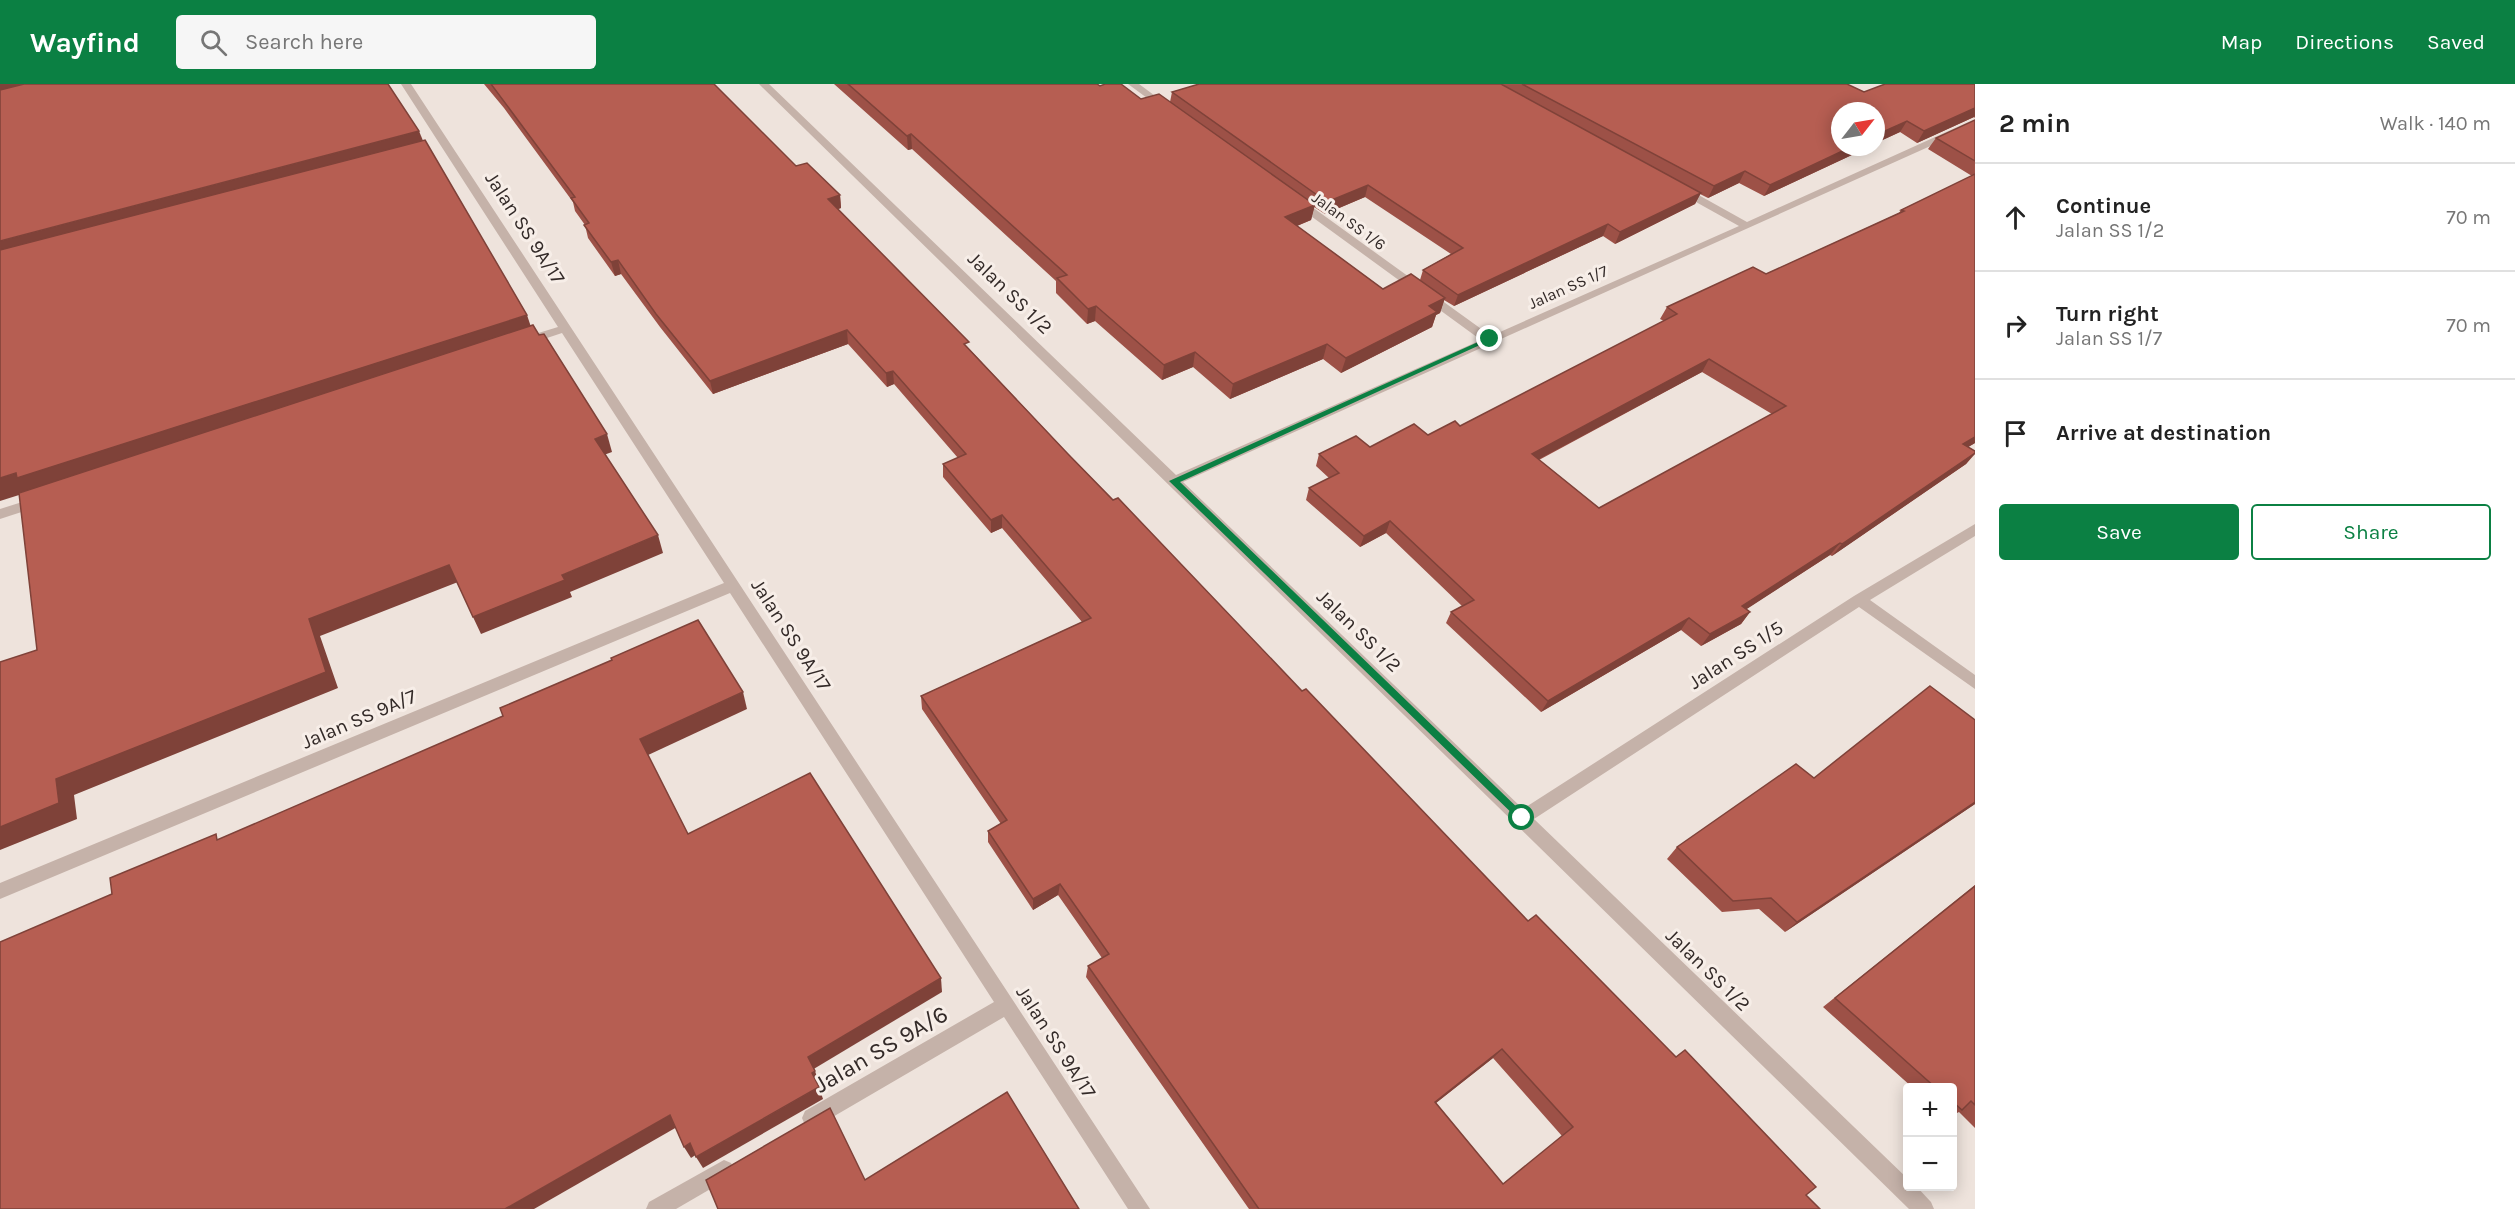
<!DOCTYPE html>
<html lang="en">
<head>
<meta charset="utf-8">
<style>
	:root { --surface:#fff; --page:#f6f6f6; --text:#222; --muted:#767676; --line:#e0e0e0; --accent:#0b8043 }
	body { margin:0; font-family:Karla,sans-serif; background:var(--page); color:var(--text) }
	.controls { position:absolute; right:18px; bottom:18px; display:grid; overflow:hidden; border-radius:6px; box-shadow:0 3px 15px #0003 }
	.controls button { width:54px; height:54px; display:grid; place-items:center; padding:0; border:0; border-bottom:2px solid var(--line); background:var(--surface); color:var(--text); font:30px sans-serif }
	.compass { position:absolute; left:1831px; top:18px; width:54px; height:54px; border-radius:50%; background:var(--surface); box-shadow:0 3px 15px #0003; rotate:59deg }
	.stop { position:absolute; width:18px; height:18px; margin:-14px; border:4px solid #0b8043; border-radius:50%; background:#fff }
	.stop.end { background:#0b8043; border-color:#fff; box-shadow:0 2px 6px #0008 }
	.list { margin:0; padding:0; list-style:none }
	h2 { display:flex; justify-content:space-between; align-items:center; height:78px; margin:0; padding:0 24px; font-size:26px }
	h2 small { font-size:20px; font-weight:400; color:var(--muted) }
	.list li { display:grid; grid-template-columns:39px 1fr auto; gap:18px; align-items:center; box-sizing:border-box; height:108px; padding:0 24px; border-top:2px solid var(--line) }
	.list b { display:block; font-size:22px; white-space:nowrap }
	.list p { margin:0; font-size:20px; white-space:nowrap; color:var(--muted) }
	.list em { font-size:20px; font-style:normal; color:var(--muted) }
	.actions { display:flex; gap:12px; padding:18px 24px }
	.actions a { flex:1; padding:14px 0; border:2px solid var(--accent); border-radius:6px; text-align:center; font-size:21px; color:var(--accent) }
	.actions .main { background:var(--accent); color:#fff }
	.icon { flex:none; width:33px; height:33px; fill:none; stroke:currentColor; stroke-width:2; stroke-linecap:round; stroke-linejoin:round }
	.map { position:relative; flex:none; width:1975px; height:1125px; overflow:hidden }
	header { display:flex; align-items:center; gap:36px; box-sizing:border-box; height:84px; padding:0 30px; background:var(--accent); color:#fff }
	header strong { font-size:28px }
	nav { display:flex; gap:33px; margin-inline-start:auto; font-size:21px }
	.search { width:420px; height:54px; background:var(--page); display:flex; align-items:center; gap:15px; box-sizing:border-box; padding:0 21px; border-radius:6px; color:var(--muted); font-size:22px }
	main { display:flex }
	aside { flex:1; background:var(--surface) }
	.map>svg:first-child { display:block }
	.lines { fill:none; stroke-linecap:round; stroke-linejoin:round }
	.street { fill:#c5b2a9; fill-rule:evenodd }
	.wall { fill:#9d5147; fill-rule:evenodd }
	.shaded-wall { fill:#7f4239 }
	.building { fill:#b65e52; stroke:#7f4239; stroke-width:1.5; fill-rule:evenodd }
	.route { fill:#0b8043 }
	.labels { text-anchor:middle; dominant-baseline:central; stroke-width:6; stroke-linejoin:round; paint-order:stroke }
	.far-street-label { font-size:16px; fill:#332a28; stroke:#f7eee8 }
	.street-label { font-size:20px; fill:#332a28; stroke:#f7eee8 }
	.near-street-label { font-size:24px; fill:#332a28; stroke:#f7eee8 }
</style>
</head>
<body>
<header>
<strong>Wayfind</strong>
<div class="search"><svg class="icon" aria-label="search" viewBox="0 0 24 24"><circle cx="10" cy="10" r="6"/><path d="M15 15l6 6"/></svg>Search here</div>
<nav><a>Map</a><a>Directions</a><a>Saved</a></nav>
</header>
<main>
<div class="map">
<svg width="1975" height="1125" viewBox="0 0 1975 1125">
	<rect width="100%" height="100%" fill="#eee3dc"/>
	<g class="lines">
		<g class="street">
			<polygon points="401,0 411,0 1150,1125 1128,1125 1004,933 819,1041 812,1044 805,1041 802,1034 805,1027 994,918 730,509 0,815 0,799 724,499 562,249 526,261 520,257 522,254 558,243"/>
			<polygon points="759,0 769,0 1176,391 1481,256 1293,119 1293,115 1301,115 1491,252 1739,142 1678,108 1678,104 1686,104 1747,138 1975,35 1975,42 1183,398 1523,725 1854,512 1975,440 1975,452 1870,516 1975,591 1975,605 1859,523 1534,735 1908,1095 1908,1102 1916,1102 1931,1118 1934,1125 1909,1125"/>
			<polygon points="1128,0 1139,0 1170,23 1162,25"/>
			<polygon points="38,413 43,415 45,418 43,421 0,435 0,425"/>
			<polygon points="724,1076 731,1079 734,1086 731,1093 676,1125 646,1125 649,1118"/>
		</g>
	</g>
	<g class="wall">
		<path d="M 484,0 L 714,0 L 796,82 L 840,111 L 841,124 L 838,125 L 1068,370 L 1528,837 L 1820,1125 L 1249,1125 L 1086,893 L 1088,882 L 1102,874 L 1058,811 L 1033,826 L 988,758 L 988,747 L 1001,740 L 922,625 L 921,612 L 1082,538 L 1002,444 L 991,449 L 943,393 L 943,380 L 958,374 L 894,300 L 887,303 L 848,260 L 713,310 L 660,243 L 621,190 L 615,192 L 588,154 L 585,141 L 575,127 L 573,118 L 504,24 ZM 1493,974 L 1562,1052 L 1503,1100 L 1436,1019 Z"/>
		<path d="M 834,0 L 1097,0 L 1100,2 L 1141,15 L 1170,18 L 1172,8 L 1199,0 L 1847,0 L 1864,8 L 1975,0 L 1975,34 L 1974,33 L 1917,59 L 1900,48 L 1876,59 L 1876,27 L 1840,63 L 1869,63 L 1764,112 L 1739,99 L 1708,114 L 1700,110 L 1695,120 L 1615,160 L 1603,152 L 1454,222 L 1444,216 L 1440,229 L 1436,231 L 1432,243 L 1341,289 L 1323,275 L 1230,315 L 1193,283 L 1162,296 L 1095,237 L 1087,240 L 1056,209 L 1056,197 L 912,65 L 908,66 ZM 1365,113 L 1451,170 L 1423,186 L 1420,196 L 1383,205 L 1297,142 L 1311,136 L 1314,123 L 1325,130 Z"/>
		<path d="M 1975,36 L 1975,359 L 1968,363 L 1975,367 L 1975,370 L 1966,380 L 1832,472 L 1830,471 L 1746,525 L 1750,528 L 1741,540 L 1701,562 L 1681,546 L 1541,628 L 1446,539 L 1451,528 L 1462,522 L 1386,449 L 1360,463 L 1306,416 L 1309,404 L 1329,394 L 1316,382 L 1319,370 L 1370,363 L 1428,351 L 1460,342 L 1664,237 L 1660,235 L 1667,223 L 1766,190 L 1899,129 L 1901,126 L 1972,92 L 1928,65 L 1936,54 ZM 1702,288 L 1772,330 L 1599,424 L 1539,376 Z"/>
		<polygon points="1975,636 1975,720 1785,848 1759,825 1722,828 1667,775 1677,763 1814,694"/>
		<polygon points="1975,801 1975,1044 1959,1028 1953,1031 1953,1004 1913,1004 1823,923"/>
	</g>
	<g class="shaded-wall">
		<polygon points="0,0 66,0 0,15"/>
		<polygon points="1975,24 1975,32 1974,33 1917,59 1924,47"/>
		<polygon points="1907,37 1900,48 1876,59 1876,51"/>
		<polygon points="419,47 426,64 0,178 0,157"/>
		<polygon points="911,50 912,65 908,66 907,52"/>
		<polygon points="1851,63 1869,63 1764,112 1770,101"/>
		<polygon points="1745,87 1739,99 1708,114 1714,102"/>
		<polygon points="1368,101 1365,113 1325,130 1327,118"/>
		<polygon points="1701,109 1695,120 1615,160 1620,148"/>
		<polygon points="840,111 841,124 829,128 828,115"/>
		<polygon points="1315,121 1311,136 1282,148 1285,133"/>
		<polygon points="1608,140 1603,152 1454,222 1458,211"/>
		<polygon points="618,176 621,190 615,192 611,178"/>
		<polygon points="1445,214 1440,229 1436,231 1432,243 1341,289 1346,274 1429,222"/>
		<polygon points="1096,222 1095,237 1087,240 1088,225"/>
		<polygon points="527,231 533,249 0,417 0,394"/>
		<polygon points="847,246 848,260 713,310 710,297"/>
		<polygon points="1327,260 1323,275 1230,315 1233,300"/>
		<polygon points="1195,268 1193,283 1162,296 1164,281"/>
		<polygon points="1709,275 1702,288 1526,382 1532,370"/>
		<polygon points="893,287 894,300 887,303 886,289"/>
		<polygon points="607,350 612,368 601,372 595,355"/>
		<polygon points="1975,353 1975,359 1953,372 1963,360"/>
		<polygon points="1975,369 1966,380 1832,472 1842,460"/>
		<polygon points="1002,431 1002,444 991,449 991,436"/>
		<polygon points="1390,437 1386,449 1360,463 1364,452"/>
		<polygon points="658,451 663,469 570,508 572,513 481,550 473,533 562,491"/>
		<polygon points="1840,459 1830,471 1733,534 1742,522"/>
		<polygon points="449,481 458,498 320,552 338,604 74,711 77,735 0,766 0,743 56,695 309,535"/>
		<polygon points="1750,528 1741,540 1701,562 1710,550"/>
		<polygon points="1689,534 1681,546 1541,628 1548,617"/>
		<polygon points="743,608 747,625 646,672 640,655"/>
		<polygon points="1975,718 1975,720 1785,848 1797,838"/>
		<polygon points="1060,800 1058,811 1033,826 1033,815"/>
		<polygon points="941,894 942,908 812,986 808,973"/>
		<polygon points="1502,965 1493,974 1427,1026 1435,1018"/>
		<polygon points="815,987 819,999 816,1001 812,989"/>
		<polygon points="819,1003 823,1015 703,1084 696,1073"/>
		<polygon points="670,1031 677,1043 534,1125 505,1125"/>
		<polygon points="690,1059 697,1070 691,1074 684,1063"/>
	</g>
	<g class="building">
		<polygon points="24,0 388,0 419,47 0,157 0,6"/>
		<path d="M 491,0 L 714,0 L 796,82 L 807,79 L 840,111 L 828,115 L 969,258 L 964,260 L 1068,370 L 1113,416 L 1118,414 L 1302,607 L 1306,605 L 1528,837 L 1536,831 L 1676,973 L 1685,966 L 1816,1103 L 1806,1111 L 1820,1125 L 1259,1125 L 1088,882 L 1109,870 L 1060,800 L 1033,815 L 988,747 L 1007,736 L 921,612 L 1091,534 L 1002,431 L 991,436 L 943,380 L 966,370 L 893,287 L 886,289 L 847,246 L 710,297 L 656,230 L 618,176 L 611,178 L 584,141 L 589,139 L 571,114 L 575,113 ZM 1502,965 L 1573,1043 L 1503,1100 L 1435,1018 Z"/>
		<polygon points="848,0 1097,0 1100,2 1105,0 1121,0 1141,15 1159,10 1315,121 1285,133 1383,205 1411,190 1445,214 1429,222 1437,228 1346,274 1327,260 1233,300 1195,268 1164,281 1096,222 1088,225 1057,194 1067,191 911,50 907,52"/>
		<polygon points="1199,0 1501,0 1701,109 1620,148 1608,140 1458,211 1423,186 1463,164 1368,101 1327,118 1172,8"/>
		<polygon points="1522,0 1847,0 1864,8 1885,0 1975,0 1975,24 1924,47 1907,37 1876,51 1876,27 1840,27 1840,63 1851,63 1770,101 1745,87 1714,102"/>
		<polygon points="1975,36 1975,77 1936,54"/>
		<polygon points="425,56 527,231 17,394 16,389 0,394 0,166"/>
		<path d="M 1975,90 L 1975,353 L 1963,360 L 1975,367 L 1975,369 L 1842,460 L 1840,459 L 1742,522 L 1750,528 L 1710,550 L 1689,534 L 1548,617 L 1451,528 L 1474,516 L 1390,437 L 1364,452 L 1309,404 L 1339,389 L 1319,370 L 1356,352 L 1370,363 L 1414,340 L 1428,351 L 1455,337 L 1460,342 L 1677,230 L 1667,223 L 1753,183 L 1766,190 L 1904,127 L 1901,126 ZM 1709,275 L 1786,322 L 1599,424 L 1532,370 Z"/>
		<polygon points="533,241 539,251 544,250 607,350 595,355 658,451 562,491 565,496 473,533 449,481 309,535 326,588 56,695 59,719 0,743 0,578 37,566 19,409"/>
		<polygon points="698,536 743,608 640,655 688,750 810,689 941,894 808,973 815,987 812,989 819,1003 696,1073 690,1059 684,1063 670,1031 505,1125 0,1125 0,858 112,810 110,794 216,750 217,756 503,632 500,624 612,576 611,574"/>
		<polygon points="1930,602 1975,636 1975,718 1797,838 1771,814 1733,817 1677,763 1796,680 1814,694"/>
		<polygon points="1975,802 1975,1021 1971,1017 1962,1026 1953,1018 1953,1004 1936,1004 1835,914"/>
		<polygon points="1007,1008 1079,1125 718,1125 706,1096 830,1024 865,1096"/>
	</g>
	<polygon class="route" points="1487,254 1493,255 1180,398 1525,731 1525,738 1522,739 1169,397"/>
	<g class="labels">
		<g class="far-street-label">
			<text transform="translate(1349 137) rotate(36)">Jalan SS 1/6</text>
			<text transform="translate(1568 203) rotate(-24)">Jalan SS 1/7</text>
		</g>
		<g class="street-label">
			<text transform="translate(525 144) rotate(57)">Jalan SS 9A/17</text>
			<text transform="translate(1010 209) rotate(44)">Jalan SS 1/2</text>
			<text transform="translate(1359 547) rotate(44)">Jalan SS 1/2</text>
			<text transform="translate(791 551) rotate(57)">Jalan SS 9A/17</text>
			<text transform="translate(1736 571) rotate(-33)">Jalan SS 1/5</text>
			<text transform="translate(359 635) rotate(-23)">Jalan SS 9A/7</text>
			<text transform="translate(1708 886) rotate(44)">Jalan SS 1/2</text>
			<text transform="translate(1056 958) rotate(57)">Jalan SS 9A/17</text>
		</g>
		<g class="near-street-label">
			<text transform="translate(881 965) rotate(-30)">Jalan SS 9A/6</text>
		</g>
	</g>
</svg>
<div class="controls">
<button>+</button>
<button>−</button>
</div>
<svg class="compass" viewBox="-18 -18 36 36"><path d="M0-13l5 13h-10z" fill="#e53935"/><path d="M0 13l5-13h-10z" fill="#767676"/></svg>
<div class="stop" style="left:1522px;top:734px"></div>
<div class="stop end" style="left:1490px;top:255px"></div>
</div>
<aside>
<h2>2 min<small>Walk · 140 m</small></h2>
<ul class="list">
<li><svg class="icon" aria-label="ahead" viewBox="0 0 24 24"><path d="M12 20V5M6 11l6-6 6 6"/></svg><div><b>Continue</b><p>Jalan SS 1/2</p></div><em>70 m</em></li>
<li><svg class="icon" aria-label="right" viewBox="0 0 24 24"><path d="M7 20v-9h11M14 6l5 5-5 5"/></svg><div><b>Turn right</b><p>Jalan SS 1/7</p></div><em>70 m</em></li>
<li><svg class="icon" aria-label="arrive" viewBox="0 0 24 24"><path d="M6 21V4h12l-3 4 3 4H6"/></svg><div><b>Arrive at destination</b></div></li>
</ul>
<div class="actions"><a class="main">Save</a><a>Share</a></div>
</aside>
</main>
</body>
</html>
